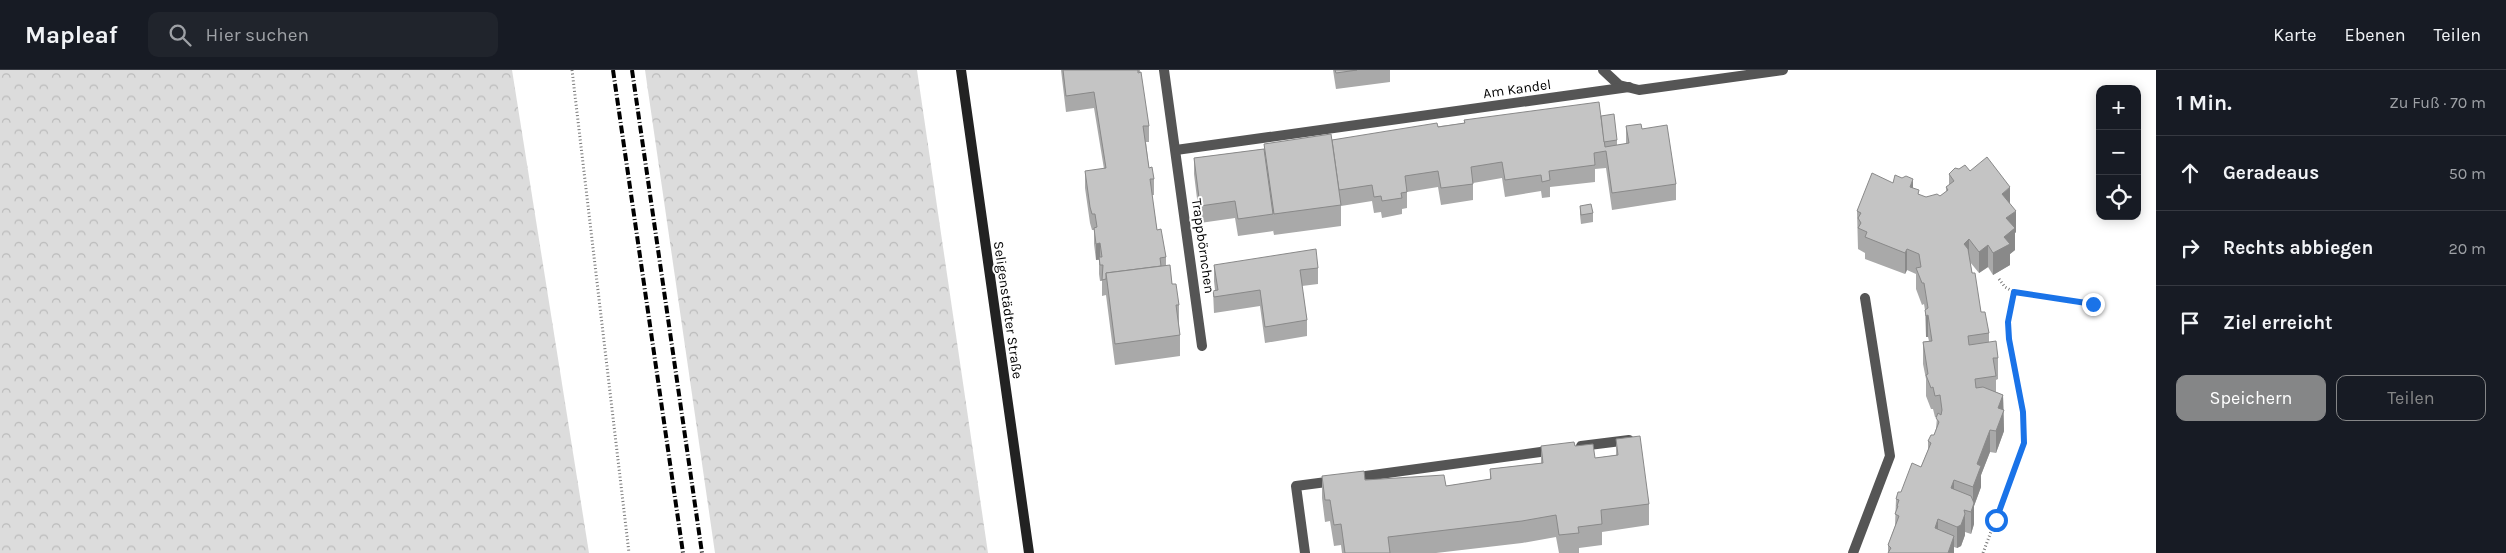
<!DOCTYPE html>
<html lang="de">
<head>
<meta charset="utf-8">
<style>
	:root { --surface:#171b24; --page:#20242c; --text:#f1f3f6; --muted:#9ea1a6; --line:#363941; --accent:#858687 }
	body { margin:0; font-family:Karla,sans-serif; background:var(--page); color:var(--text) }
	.controls { position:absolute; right:15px; top:15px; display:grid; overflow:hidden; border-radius:10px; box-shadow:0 2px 12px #0003 }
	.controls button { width:45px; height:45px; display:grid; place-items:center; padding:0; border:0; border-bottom:1px solid var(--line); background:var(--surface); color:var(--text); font:25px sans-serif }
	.stop { position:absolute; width:15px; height:15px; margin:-11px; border:4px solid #1a73e8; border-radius:50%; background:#fff }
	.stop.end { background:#1a73e8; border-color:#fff; box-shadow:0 1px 5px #0008 }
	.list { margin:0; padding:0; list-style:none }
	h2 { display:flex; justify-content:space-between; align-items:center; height:65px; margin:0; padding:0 20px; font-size:21px }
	h2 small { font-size:16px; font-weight:400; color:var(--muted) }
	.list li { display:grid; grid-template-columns:32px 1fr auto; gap:15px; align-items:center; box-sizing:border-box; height:75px; padding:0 20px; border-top:1px solid var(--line) }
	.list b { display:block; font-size:19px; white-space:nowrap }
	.list em { font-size:16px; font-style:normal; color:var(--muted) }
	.actions { display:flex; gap:10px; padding:15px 20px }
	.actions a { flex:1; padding:11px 0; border:1px solid var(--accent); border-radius:10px; text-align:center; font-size:18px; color:var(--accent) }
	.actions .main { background:var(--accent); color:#fff }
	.icon { flex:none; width:28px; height:28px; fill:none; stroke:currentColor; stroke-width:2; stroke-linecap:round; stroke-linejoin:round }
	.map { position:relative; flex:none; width:2156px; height:483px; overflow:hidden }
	header { display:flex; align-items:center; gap:30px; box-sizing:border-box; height:70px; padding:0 25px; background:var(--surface); border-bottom:1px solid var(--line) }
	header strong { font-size:24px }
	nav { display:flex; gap:28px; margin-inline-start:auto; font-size:18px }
	.search { width:350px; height:45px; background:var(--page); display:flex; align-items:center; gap:12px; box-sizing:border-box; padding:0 18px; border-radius:10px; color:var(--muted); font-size:19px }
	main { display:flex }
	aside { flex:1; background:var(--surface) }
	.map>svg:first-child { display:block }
	.forest { fill:url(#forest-crowns) }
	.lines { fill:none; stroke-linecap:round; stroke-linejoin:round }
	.path { stroke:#777; stroke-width:3; stroke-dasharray:1 2.5; stroke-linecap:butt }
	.lane { stroke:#555; stroke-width:10 }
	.street { stroke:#555; stroke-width:10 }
	.secondary { stroke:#222; stroke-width:10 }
	.rail { stroke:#000; stroke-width:4; stroke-dasharray:8 2.5 1 2.5; stroke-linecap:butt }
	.wall { fill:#a9a9a9 }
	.shaded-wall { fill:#898989 }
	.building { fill:#c4c4c4; stroke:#898989 }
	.route { stroke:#1a73e8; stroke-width:6 }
	.labels { text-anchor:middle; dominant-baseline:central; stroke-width:4; stroke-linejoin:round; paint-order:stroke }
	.street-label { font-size:14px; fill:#000; stroke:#fff }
</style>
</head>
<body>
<header>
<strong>Mapleaf</strong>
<div class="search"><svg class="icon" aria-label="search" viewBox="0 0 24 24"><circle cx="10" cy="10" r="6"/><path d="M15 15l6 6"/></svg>Hier suchen</div>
<nav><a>Karte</a><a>Ebenen</a><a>Teilen</a></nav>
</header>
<main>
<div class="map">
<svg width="2156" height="483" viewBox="0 0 2156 483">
	<defs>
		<pattern id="forest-crowns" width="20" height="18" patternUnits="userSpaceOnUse" patternTransform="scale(1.25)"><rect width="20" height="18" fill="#dcdcdc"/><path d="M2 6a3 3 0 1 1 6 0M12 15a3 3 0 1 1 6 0" fill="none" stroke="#bbb"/></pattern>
	</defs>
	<rect width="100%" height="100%" fill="#fff"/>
	<g class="forest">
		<polygon points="0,0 512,0 589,483 0,483"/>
		<polygon points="645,0 917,0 988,483 715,483"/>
	</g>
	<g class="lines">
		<g class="path">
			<polyline points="572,0 629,483"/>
			<polyline points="1999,209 2005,217 2014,222 2093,234"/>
			<polyline points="1983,483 2024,373 2023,342 2009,269 2008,252 2014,222"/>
		</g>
		<g class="lane">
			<polyline points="1581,376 1629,370"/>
			<polyline points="1351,408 1555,380"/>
			<polyline points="1305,483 1296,416 1334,411"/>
			<polyline points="1853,483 1890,386 1865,228"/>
		</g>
		<g class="street">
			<polyline points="1164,0 1202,276"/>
			<polyline points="1603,0 1619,15 1639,20 1783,0"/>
			<polyline points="1176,80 1629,17"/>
		</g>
		<polyline class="secondary" points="961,0 1029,483"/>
		<g class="rail">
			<polyline points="613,0 683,483"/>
			<polyline points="632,0 702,483"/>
		</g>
	</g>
	<g class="wall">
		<polygon points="1061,0 1140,0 1140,2 1138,2 1149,56 1149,72 1146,72 1149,98 1154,109 1154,125 1152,125 1157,160 1166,187 1166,195 1179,235 1179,256 1180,265 1180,286 1115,295 1106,225 1102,226 1102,211 1100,211 1099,204 1099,190 1096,190 1094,174 1094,160 1092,160 1090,153 1085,118 1085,101 1104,99 1094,38 1066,42"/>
		<polygon points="1333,0 1390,0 1390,12 1336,19"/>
		<polygon points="1601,46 1617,70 1617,75 1626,74 1626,56 1642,59 1676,114 1676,130 1612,140 1606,98 1595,99 1595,112 1550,117 1550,127 1542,128 1541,121 1505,127 1502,108 1473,113 1473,130 1441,135 1438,117 1407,122 1407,138 1402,139 1402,144 1382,148 1381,142 1374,143 1372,131 1341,136 1341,156 1274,165 1273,160 1273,161 1238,166 1235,148 1200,153 1194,104 1194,88 1264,79 1264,74 1332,70 1464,53 1464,50"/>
		<polygon points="1959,99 1970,101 2010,134 2016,162 2015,163 2015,180 2010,184 2010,195 1993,205 1988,197 1979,203 1970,192 1981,242 1989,263 1989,272 1998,288 1998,309 1996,310 1996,322 2003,325 2004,361 1996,383 1990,382 1981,405 1981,417 1974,436 1974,454 1971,464 1965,462 1965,465 1961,476 1957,478 1954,477 1954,483 1888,483 1888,475 1895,456 1896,429 1921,397 1928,380 1928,371 1934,365 1936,359 1937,347 1935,347 1933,339 1931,339 1926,326 1926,309 1923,294 1923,272 1929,271 1928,267 1926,267 1925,240 1924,234 1922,235 1916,219 1916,204 1907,200 1905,204 1865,189 1865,183 1858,179 1857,141 1893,113 1913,118 1919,125 1926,127 1940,126 1946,122 1946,117 1949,115 1949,104"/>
		<polygon points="1580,136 1593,143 1593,152 1581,154 1580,145"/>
		<polygon points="1214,195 1318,198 1318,214 1302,216 1307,250 1307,266 1265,273 1260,236 1214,243 1213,221 1215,220 1214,211"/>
		<polygon points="1616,369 1649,434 1649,455 1602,462 1602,475 1579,478 1579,483 1559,483 1556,467 1522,473 1436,483 1342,483 1341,475 1334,476 1330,451 1325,452 1322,428 1322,406 1446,416 1490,409 1490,399 1541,393 1541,376 1575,376 1595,388 1616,385"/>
	</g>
	<g class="shaded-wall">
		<polygon points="1913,109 1913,130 1910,117"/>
		<polygon points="2010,117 2010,138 2002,124"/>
		<polygon points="2016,141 2016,162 2015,163 2015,180 2010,184 2010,195 1993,205 1993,183 2004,167 2006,148"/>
		<polygon points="1969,169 1969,191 1964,174"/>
		<polygon points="1100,173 1100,189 1096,190 1096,174"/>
		<polygon points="1988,175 1988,197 1979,203 1979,182"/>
		<polygon points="1907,179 1907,200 1905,204 1905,183"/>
		<polygon points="1928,245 1928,267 1926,267 1926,246"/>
		<polygon points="2003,325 2004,361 1996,383 1996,361 1998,338"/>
		<polygon points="1990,360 1990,382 1981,405 1981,417 1974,436 1974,454 1971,464 1971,442 1973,435 1973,417 1977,394"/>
		<polygon points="1954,410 1954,431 1951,418"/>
		<polygon points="1965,444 1965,465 1961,476 1957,478 1957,457"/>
		<polygon points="1938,449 1938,471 1935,458"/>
		<polygon points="1954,466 1954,483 1948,483"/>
	</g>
	<g class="building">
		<polygon points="1063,0 1138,0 1138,3 1141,2 1149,56 1143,56 1149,98 1152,97 1154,109 1150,109 1157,160 1161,159 1166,187 1160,188 1161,196 1106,203 1106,209 1102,210 1103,195 1100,195 1099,187 1102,187 1100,173 1096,174 1094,158 1097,157 1095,144 1092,144 1090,137 1085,101 1106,98 1094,22 1066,26"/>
		<polygon points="1335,0 1357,0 1336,3"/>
		<polygon points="1599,32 1605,77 1629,73 1626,56 1641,54 1642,59 1667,55 1676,114 1612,123 1606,81 1594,83 1595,95 1549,101 1550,110 1542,112 1541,105 1505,110 1502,92 1471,97 1473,114 1441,118 1438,101 1405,106 1407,122 1401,123 1402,128 1382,131 1381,126 1374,127 1372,115 1339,120 1332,70 1437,53 1438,57 1465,53 1464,50"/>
		<polygon points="1614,44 1617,70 1604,72 1601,46"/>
		<polygon points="1331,64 1341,135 1274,144 1264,74"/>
		<polygon points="1264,79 1273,144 1238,149 1235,131 1200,136 1194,88"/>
		<polygon points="1987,87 2010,117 2002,124 2016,141 2006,148 2015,158 2004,167 2010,174 1993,183 1988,175 1979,182 1969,169 1964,174 1968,179 1972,203 1975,203 1981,242 1985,242 1989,263 1968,266 1969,275 1996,271 1998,288 1993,288 1996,306 1975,309 1976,318 1983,317 2003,325 1998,338 2004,340 1996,361 1990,360 1977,394 1981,396 1973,417 1954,410 1951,418 1971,426 1974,433 1971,442 1964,440 1965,444 1961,455 1957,457 1938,449 1935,458 1954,466 1948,483 1888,483 1891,478 1888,475 1899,446 1895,444 1898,436 1897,436 1899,430 1896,429 1898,422 1901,422 1912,393 1921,397 1931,373 1928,371 1931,365 1934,365 1939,352 1936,348 1938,343 1941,345 1942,340 1940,325 1935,326 1933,317 1931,318 1926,305 1928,304 1923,272 1932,271 1928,245 1926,246 1925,240 1928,238 1924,213 1922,213 1916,198 1921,197 1919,184 1907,179 1905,183 1865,167 1867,162 1858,158 1861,153 1858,148 1861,143 1857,141 1872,103 1893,113 1895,105 1902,108 1906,106 1913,109 1910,117 1919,120 1918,124 1926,127 1937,124 1940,126 1948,120 1946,117 1954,111 1949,104 1955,98 1959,99 1965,95 1970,101"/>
		<polygon points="1591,134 1593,143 1581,145 1580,136"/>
		<polygon points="1316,179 1318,198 1300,200 1307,250 1265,257 1260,220 1214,227 1213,221 1218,220 1214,195"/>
		<polygon points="1170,195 1172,214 1176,214 1179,235 1176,235 1180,265 1115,274 1106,203"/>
		<polygon points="1640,366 1649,434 1601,440 1602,454 1578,457 1579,463 1559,465 1556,445 1522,451 1388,467 1390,483 1345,483 1341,454 1334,455 1330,430 1325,430 1322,406 1364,401 1365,410 1444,405 1446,416 1491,409 1490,399 1543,393 1541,376 1574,372 1575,376 1593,374 1595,388 1618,385 1616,369"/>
	</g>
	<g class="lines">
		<polyline class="route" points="1996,450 2024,373 2023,342 2009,269 2008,252 2014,222 2093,234"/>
	</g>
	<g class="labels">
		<g class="street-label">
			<text transform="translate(1517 19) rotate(-8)">Am Kandel</text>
			<text transform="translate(1203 176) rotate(82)">Trappbörnchen</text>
			<text transform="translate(1008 240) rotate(82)">Seligenstädter Straße</text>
		</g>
	</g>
</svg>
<div class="controls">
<button>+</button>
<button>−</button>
<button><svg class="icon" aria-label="locate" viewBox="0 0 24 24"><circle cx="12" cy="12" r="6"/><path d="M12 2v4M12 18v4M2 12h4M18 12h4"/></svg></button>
</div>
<div class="stop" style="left:1996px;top:450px"></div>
<div class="stop end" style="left:2093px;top:234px"></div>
</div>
<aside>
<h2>1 Min.<small>Zu Fuß · 70 m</small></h2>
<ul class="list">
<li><svg class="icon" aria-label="ahead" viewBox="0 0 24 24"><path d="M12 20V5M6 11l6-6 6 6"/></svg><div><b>Geradeaus</b></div><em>50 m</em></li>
<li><svg class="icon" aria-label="right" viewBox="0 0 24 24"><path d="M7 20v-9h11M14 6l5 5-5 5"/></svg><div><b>Rechts abbiegen</b></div><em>20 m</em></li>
<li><svg class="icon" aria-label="arrive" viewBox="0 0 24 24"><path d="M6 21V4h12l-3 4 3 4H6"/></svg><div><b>Ziel erreicht</b></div></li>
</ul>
<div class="actions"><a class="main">Speichern</a><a>Teilen</a></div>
</aside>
</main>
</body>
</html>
